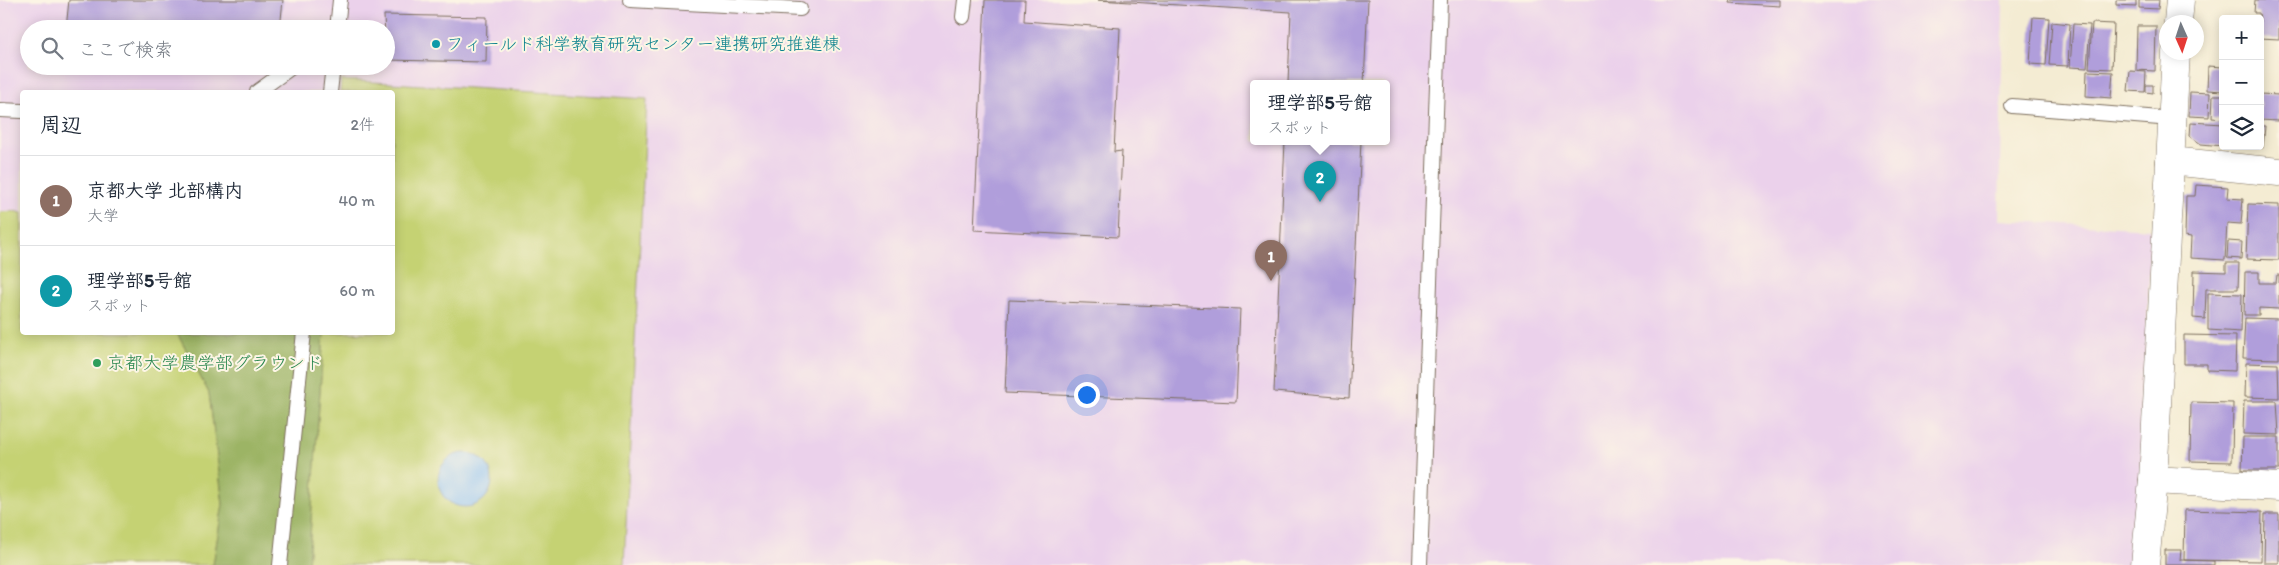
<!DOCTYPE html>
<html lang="ja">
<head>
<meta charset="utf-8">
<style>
	:root { --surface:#fff; --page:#f6f6f7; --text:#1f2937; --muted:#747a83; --line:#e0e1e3; --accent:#0b8043 }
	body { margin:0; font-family:Itim,"Klee One",sans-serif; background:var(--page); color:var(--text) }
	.controls { position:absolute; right:15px; top:15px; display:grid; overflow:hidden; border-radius:5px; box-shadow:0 2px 12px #0003 }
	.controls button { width:45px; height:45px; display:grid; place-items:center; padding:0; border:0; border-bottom:1px solid var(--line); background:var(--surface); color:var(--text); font:25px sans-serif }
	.compass { position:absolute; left:2159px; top:15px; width:45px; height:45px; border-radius:50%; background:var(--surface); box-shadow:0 2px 12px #0003; rotate:177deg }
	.you { position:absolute; left:1086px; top:394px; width:18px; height:18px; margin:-12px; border:4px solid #fff; border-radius:50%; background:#1a73e8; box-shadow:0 0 0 8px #1a73e833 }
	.badge { display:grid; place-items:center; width:32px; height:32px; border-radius:50%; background:var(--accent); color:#fff; font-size:16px; font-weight:700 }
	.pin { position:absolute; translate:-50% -41px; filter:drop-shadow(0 1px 2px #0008) }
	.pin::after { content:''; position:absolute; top:26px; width:18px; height:15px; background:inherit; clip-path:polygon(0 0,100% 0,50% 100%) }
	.popup { position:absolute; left:1250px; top:80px; width:140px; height:65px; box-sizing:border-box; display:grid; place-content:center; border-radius:5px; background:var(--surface); filter:drop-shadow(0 1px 4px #0005); font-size:16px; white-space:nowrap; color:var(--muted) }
	.popup b { font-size:19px; color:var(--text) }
	.popup::after { content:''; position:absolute; left:50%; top:100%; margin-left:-10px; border:10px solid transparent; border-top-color:var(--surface) }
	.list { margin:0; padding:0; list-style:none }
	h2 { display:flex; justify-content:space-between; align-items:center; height:65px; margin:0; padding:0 20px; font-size:21px }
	h2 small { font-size:16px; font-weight:400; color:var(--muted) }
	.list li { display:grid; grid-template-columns:32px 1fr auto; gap:15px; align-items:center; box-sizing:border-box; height:90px; padding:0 20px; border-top:1px solid var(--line) }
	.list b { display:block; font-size:19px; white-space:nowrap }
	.list p { margin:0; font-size:16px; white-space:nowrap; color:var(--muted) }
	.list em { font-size:16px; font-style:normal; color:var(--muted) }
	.icon { flex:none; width:28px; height:28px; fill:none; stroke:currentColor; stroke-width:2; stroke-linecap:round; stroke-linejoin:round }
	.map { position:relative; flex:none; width:2279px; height:565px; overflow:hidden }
	.search { position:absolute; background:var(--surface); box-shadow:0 2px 12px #0003; left:20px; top:20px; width:375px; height:55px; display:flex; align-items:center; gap:12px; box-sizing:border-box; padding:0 18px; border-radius:28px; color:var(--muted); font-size:19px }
	.panel { position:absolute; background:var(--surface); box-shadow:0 2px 12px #0003; left:20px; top:90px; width:375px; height:245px; border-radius:5px }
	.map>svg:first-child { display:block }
	.built { fill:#ebd1eb; fill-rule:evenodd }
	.green { fill:#c5d273; stroke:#807e48 }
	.forest { fill:#9cb465; stroke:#6c6f42 }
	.water { fill:#83bcf4; stroke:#5f7389 }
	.building { fill:#b09edb }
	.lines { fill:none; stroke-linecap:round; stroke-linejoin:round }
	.service-casing { stroke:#7c6e5d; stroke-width:16 }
	.minor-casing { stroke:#7c6e5d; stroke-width:29 }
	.service { stroke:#fff; stroke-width:14 }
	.minor { stroke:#fff; stroke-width:28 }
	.culture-dot { fill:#0f9aa8; stroke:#fcf5e5; stroke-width:2 }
	.leisure-dot { fill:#2e9e5b; stroke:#fcf5e5; stroke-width:2 }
	.labels { text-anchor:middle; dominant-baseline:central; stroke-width:4; stroke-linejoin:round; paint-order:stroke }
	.culture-label { font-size:18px; fill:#0d838f; stroke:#fcf5e5; text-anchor:start }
	.leisure-label { font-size:18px; fill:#27864d; stroke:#fcf5e5; text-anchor:start }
</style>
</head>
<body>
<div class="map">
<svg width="2279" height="565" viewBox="0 0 2279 565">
	<rect width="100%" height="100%" fill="#fcf5e5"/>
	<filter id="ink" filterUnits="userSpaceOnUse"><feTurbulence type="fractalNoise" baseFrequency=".02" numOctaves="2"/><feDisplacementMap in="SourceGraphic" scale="10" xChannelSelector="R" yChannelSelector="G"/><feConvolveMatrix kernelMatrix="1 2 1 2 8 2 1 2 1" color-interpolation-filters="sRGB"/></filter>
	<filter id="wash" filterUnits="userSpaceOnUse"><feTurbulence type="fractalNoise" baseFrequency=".0096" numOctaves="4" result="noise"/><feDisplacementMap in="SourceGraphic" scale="20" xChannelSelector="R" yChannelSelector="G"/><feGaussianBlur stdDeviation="1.12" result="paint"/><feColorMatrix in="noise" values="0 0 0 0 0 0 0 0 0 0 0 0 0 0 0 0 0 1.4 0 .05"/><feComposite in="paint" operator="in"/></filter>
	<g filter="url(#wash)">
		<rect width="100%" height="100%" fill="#f4ecd3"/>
		<path class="built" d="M 0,0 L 2003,0 L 1999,220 L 2151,229 L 2140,499 L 2132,565 L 0,565 ZM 29,29 L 386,29 L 386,66 L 29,66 ZM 1254,83 L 1386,83 L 1386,141 L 1254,141 ZM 22,92 L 392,92 L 392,332 L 22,332 Z"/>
		<g class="green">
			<polygon points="341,80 647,99 624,565 308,565 324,333 392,332 392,92 340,92"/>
			<polygon points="14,211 22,213 22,332 177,333 209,393 223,504 213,565 0,565 0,212"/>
		</g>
		<polygon class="forest" points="177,333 324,333 308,565 213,565 223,504 209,393"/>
		<circle class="water" cx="465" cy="480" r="27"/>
		<g id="blocks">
			<g class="building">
				<polygon points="69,0 283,0 280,29 66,29"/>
				<polygon points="985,0 1025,0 1024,21 1120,28 1114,152 1122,151 1118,237 974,230"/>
				<polygon points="1098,0 1368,0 1364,83 1288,83 1291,12"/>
				<polygon points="1731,0 1780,0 1780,6 1730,3"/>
				<polygon points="2116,0 2136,0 2136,6 2116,5"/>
				<polygon points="2139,0 2159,0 2158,9 2139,8"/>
				<polygon points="2255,0 2279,0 2279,39 2260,38 2260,19 2259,13 2254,13"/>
				<polygon points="384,15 487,17 486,62 386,60"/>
				<polygon points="2033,17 2049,18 2046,65 2030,64"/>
				<polygon points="2052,22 2070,24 2068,66 2049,65"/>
				<polygon points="2092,23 2114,24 2112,69 2089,68"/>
				<polygon points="2073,24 2090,25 2087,68 2070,67"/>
				<polygon points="2137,26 2156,26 2155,71 2136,70"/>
				<polygon points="2208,66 2223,67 2223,91 2207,90"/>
				<polygon points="2087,71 2113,72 2111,98 2086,96"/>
				<polygon points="2130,71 2146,72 2145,92 2128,91"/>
				<polygon points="2146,85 2153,85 2153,93 2146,92"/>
				<polygon points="2190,92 2210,93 2209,117 2189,116"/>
				<polygon points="2260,94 2279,95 2278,121 2260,120"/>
				<polygon points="2213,95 2223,95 2223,119 2212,118"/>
				<polygon points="2191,122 2223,124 2223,146 2201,144 2190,136"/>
				<polygon points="2260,126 2265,126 2263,148 2256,148 2260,146"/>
				<polygon points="1285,141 1361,141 1349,398 1274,392"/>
				<polygon points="2196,185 2228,187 2227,198 2243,199 2241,224 2227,223 2225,260 2190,258 2191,237 2185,236 2186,196 2195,196"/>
				<polygon points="2248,204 2279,205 2279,260 2246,259"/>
				<polygon points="2228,241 2242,242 2241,259 2227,258"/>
				<polygon points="2226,263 2239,263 2238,289 2206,289 2205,319 2193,318 2194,271 2226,272"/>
				<polygon points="2245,272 2259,272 2259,283 2276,283 2277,275 2279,275 2279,309 2259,308 2259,315 2244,315"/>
				<polygon points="2208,293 2242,294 2241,332 2208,330"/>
				<polygon points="1009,300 1240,309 1236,402 1005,393"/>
				<polygon points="2245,318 2279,319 2279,359 2243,358"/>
				<polygon points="2184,335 2236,336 2235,371 2207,370 2207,364 2184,364"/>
				<polygon points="2246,363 2278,364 2279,398 2245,397"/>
				<polygon points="2244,401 2277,401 2279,435 2243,434"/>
				<polygon points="2191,402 2233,403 2232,462 2190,461"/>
				<polygon points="2243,437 2279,437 2279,470 2242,470"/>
				<polygon points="2185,510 2262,512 2261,561 2184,560"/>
				<polygon points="2265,514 2279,514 2279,563 2264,563"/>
				<polygon points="2165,550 2181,550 2180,560 2214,561 2214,565 2165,565"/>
			</g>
		</g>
	</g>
	<g filter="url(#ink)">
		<use href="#blocks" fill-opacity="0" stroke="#7c6e5d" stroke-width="1"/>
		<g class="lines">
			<g class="service-casing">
				<g id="service">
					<polyline points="630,0 800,9"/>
					<polyline points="963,17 965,0"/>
					<polyline points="337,29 340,0"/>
					<polyline points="257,92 293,66"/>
					<polyline points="330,92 333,66"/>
					<polyline points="2012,106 2172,119"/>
					<polyline points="0,110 22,111"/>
					<polyline points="280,565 304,332"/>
					<polyline points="1420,565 1440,0"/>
				</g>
			</g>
			<g class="minor-casing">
				<g id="minor">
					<polyline points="2178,22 2180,0"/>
					<polyline points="2170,161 2279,172"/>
					<polyline points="2153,480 2279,487"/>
					<polyline points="2145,565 2153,480 2176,52"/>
				</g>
			</g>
			<use href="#service" class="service"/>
			<use href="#minor" class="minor"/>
		</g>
	</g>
	<circle class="culture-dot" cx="436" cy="44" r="5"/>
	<circle class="leisure-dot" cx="97" cy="363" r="5"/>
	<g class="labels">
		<g class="culture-label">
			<text x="446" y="44">フィールド科学教育研究センター連携研究推進棟</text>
		</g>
		<g class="leisure-label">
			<text x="107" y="363">京都大学農学部グラウンド</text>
		</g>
	</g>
</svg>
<div class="controls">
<button>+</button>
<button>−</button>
<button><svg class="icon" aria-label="layers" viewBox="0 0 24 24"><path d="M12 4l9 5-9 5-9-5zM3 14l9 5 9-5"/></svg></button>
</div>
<svg class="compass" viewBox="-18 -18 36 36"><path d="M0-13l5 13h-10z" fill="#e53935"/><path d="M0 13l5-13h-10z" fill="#747a83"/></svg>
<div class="you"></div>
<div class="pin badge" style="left:1271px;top:281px;background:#8d6e63">1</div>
<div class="pin badge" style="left:1320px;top:202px;background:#0f9aa8">2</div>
<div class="popup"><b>理学部5号館</b>スポット</div>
<div class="search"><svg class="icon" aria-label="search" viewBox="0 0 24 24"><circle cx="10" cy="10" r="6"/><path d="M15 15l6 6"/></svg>ここで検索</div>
<section class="panel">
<h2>周辺<small>2件</small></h2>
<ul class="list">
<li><span class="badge" style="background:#8d6e63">1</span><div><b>京都大学 北部構内</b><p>大学</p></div><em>40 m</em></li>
<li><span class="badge" style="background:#0f9aa8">2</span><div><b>理学部5号館</b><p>スポット</p></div><em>60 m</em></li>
</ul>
</section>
</div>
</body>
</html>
